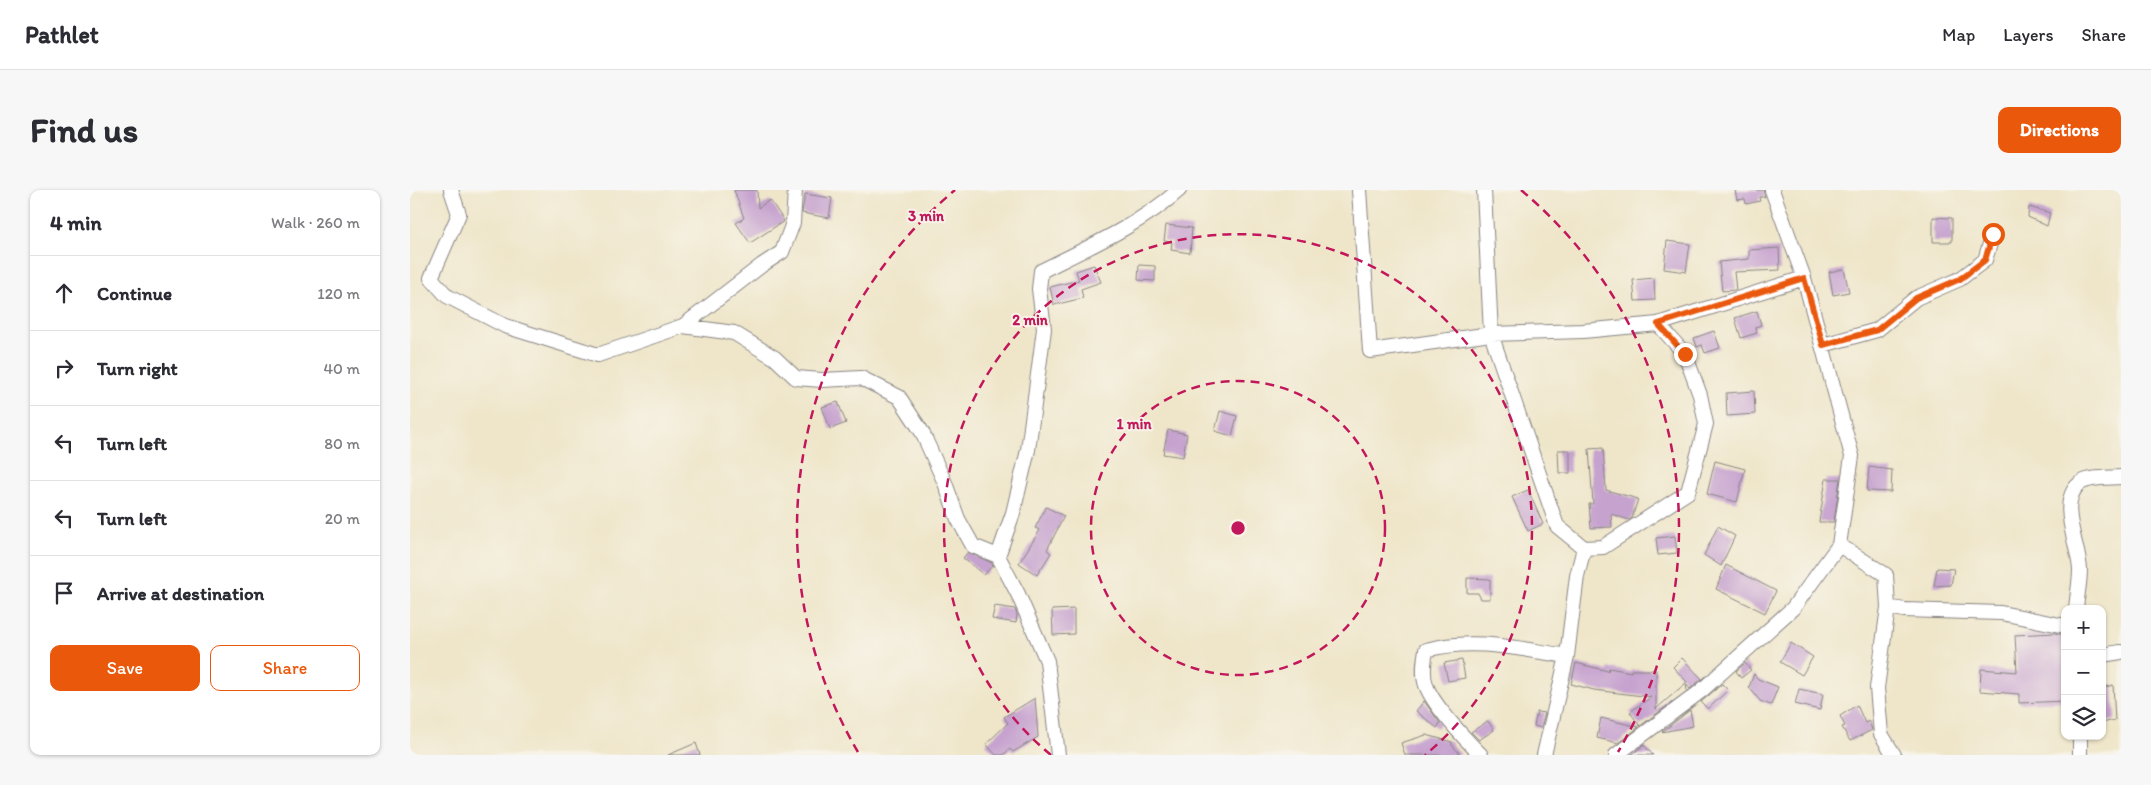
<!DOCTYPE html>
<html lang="en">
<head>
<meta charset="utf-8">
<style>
	:root { --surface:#fff; --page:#f7f7f7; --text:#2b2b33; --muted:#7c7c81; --line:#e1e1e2; --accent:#ea580c }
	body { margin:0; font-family:Itim,sans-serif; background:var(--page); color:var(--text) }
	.controls { position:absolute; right:15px; bottom:15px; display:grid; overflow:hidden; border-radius:10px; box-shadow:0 1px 4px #0004 }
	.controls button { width:45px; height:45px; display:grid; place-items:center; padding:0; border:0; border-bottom:1px solid var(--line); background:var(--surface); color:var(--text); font:25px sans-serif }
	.stop { position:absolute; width:15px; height:15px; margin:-11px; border:4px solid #ea580c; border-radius:50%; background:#fff }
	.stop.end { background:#ea580c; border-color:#fff; box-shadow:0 1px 5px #0008 }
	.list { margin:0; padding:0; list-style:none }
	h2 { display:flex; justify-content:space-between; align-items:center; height:65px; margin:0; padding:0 20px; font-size:21px }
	h2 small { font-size:16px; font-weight:400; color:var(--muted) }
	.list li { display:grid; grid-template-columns:32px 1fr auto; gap:15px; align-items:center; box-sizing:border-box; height:75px; padding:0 20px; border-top:1px solid var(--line) }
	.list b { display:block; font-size:19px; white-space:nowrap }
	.list em { font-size:16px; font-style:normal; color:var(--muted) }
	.actions { display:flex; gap:10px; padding:15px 20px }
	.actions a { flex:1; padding:11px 0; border:1px solid var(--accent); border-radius:10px; text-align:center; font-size:18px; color:var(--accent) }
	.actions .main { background:var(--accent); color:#fff }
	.icon { flex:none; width:28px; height:28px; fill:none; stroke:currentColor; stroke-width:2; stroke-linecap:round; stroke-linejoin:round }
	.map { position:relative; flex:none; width:1711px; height:565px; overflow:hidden; border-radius:10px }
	header { display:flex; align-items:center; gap:30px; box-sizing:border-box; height:70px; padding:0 25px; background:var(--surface); border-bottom:1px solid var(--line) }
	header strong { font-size:24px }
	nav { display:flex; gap:28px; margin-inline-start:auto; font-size:18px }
	.intro { display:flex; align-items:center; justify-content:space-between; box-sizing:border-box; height:120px; padding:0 30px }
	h1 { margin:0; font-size:35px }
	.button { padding:12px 22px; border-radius:10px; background:var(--accent); color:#fff; font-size:18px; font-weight:700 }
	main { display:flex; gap:30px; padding:0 30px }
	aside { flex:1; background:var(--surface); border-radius:10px; box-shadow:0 1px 4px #0004 }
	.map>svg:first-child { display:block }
	.building { fill:#c6a2cf }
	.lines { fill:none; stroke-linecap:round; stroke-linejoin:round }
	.minor-casing { stroke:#888482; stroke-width:16 }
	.minor { stroke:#fff; stroke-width:14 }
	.route { stroke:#ea580c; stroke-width:6 }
	.ring { fill:none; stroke:#c2185b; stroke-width:2.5; stroke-dasharray:9 6 }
	.centre { fill:#c2185b; stroke:#f7f3e8; stroke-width:2.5 }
	.ring-label { font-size:15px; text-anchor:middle; font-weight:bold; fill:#c2185b; stroke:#f7f3e8; stroke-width:4; stroke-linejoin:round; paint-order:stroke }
</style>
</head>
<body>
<header>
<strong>Pathlet</strong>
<nav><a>Map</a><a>Layers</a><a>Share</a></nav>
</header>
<div class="intro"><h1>Find us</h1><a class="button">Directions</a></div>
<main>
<aside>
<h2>4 min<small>Walk · 260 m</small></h2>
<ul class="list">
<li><svg class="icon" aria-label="ahead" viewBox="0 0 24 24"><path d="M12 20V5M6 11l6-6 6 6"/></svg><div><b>Continue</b></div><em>120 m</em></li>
<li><svg class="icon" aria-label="right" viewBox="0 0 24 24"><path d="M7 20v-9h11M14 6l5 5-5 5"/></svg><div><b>Turn right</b></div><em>40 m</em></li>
<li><svg class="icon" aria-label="left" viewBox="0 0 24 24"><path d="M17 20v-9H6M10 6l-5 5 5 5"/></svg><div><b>Turn left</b></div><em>80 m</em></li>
<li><svg class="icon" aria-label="left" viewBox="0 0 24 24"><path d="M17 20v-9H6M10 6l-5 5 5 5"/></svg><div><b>Turn left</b></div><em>20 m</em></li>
<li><svg class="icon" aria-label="arrive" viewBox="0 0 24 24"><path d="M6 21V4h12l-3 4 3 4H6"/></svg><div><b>Arrive at destination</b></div></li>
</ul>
<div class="actions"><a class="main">Save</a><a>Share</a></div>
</aside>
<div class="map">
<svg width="1711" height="565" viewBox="0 0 1711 565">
	<rect width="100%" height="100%" fill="#f7f3e8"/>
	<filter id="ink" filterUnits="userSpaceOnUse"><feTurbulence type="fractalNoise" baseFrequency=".02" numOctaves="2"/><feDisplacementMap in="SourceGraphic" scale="10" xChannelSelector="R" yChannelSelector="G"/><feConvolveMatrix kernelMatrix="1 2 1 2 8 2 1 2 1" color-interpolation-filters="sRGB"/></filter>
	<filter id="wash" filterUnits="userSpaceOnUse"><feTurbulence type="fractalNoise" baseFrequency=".0096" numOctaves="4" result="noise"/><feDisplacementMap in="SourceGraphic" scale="20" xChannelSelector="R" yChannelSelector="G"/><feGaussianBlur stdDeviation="1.12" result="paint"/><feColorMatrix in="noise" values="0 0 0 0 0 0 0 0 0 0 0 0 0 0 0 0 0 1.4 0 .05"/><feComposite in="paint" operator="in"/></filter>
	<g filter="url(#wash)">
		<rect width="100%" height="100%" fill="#efe6ca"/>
		<g id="blocks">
			<!-- building -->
			<path class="building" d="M324 0H347L348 18 360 10 374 31 340 53 326 33 334 28Z
				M1325 0H1353L1355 7H1349L1350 11 1336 14 1335 9 1327 10Z
				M395 4 422 8 419 28 392 23Z
				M1619 17 1640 23 1637 36 1618 27Z
				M1523 27 1542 28V52H1523Z
				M756 35 782 38 780 63 761 60 762 52 754 51Z
				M1257 51 1280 54 1276 82 1254 79Z
				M1369 58 1370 80 1324 82 1326 100 1312 101 1309 72 1339 69V60Z
				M684 75 691 92 671 99 673 108 644 115 640 97 669 90 666 81Z
				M729 75 745 76V91L728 90Z
				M1434 79 1439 102 1423 105 1419 82Z
				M1244 88 1245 110 1225 111 1223 90Z
				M1347 121 1351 135 1345 137 1347 143 1331 148 1325 128Z
				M1304 141 1310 158 1295 163 1292 155 1287 157 1284 148Z
				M1344 201 1345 224 1317 226 1316 203Z
				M428 212 436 233 420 239 412 217Z
				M810 221 827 226 822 246 805 241Z
				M758 240 777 244 773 267 753 264Z
				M1193 258 1196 300 1228 309 1222 328 1219 330 1201 324 1202 337 1181 338 1179 314H1183L1179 259Z
				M1148 260H1160V283H1149Z
				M1305 271 1335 279 1327 312 1297 304Z
				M1459 277 1482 280 1481 302 1457 301Z
				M1416 289H1430L1424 332H1409Z
				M1118 300 1133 334 1118 341 1102 307Z
				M636 317 654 326 637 360 641 363 627 385 609 373 630 340 625 338Z
				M1308 336 1325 346 1311 376 1294 365Z
				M1265 346 1267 363 1248 365 1246 348Z
				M558 362 582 373 583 375 574 385 553 368Z
				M1316 375 1366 401 1355 423 1306 399Z
				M1527 378 1544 379 1541 395 1524 396Z
				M1057 388 1080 389V409H1071L1068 403H1057Z
				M585 416 605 419 607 425 606 433 582 429Z
				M664 419V444L643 445 642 420Z
				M1645 443 1655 445V511L1609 513V504L1570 501 1571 479 1607 482 1605 445Z
				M1381 453 1403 467 1392 485 1370 472Z
				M1272 468 1292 489 1280 499 1276 494 1277 501 1230 536 1220 522 1241 507 1184 500 1161 494 1166 473 1198 481 1199 478 1221 482V480H1246V519L1277 492 1263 477Z
				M1052 470 1055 488 1038 491 1034 473Z
				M1335 473 1341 480 1331 488 1326 481Z
				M1344 484 1348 489 1368 497 1361 515 1350 511 1339 497Z
				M1312 494 1318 500 1298 519 1291 512Z
				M1703 495 1705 530 1692 533V498Z
				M1389 499 1413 504 1410 520 1385 514Z
				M625 508 628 547 603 562 600 559 593 565H586L576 554 598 533 594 527Z
				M1014 511 1030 533 1027 538 1006 521Z
				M1447 515 1455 533 1459 531 1462 540 1440 551 1432 537 1435 536 1430 526Z
				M1280 520 1283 536 1252 542Z
				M1127 522 1135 523 1131 538 1124 536Z
				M1191 528 1229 537 1208 553 1187 548Z
				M1078 531 1084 540 1069 550 1061 542Z
				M1016 545 1042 552V555L1051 565H995L991 553Z
				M286 553 290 565H258Z
				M1234 555 1243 565H1221Z"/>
		</g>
	</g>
	<g filter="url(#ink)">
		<use href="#blocks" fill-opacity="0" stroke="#888482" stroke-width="1"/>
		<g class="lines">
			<!-- minor casing -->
			<g class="minor-casing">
				<path id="minor" d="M41 0 49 24 21 88 37 106 95 136 188 165 273 136 324 143 365 168 386 188 412 190 451 188 489 207 512 242 535 293 548 329 563 356 588 366
					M949 0 960 161 1081 144 1173 141 1248 134
					M1074 0 1081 144 1147 336 1174 358
					M273 136 352 75 372 62 383 33 385 0
					M1413 155 1467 140 1506 108 1550 89 1575 70 1583 44
					M1429 355 1476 385 1478 417 1494 420 1591 423 1655 436
					M1478 417 1467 498 1471 544 1484 565
					M1666 419C1667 406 1670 392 1670 380 1669 355 1647 313 1669 294 1679 286 1699 288 1711 287
					M1692 465 1711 462
					M1670 546V565
					M648 565 637 471 608 404 588 366 603 323 618 260 634 139 629 99 631 81C677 58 731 34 769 0
					M1071 565C1056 550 1022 514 1016 495 1012 484 1014 471 1016 460 1063 447 1109 459 1157 466
					M1134 565 1157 466 1167 386 1174 358 1193 357 1278 302 1296 234 1290 205 1275 164 1248 134 1394 88
					M1206 565 1291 501 1383 418 1429 355 1442 266 1394 88 1362 0"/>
			</g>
			<!-- minor -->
			<use href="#minor" class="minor"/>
		</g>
	</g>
	<g class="lines" filter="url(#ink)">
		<!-- route -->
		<path class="route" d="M1275 164 1248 134 1394 88 1413 155 1467 140 1506 108 1550 89 1575 70 1583 44"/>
	</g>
	<!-- distance rings -->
	<g class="ring">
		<circle cx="828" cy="338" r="147"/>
		<path d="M641 565A294 294 0 1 1 1015 565"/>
		<path d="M448 562A441 441 0 0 1 545 0M1111 0A441 441 0 0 1 1208 562"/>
	</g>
	<circle cx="828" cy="338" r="8" class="centre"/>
	<g class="ring-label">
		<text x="516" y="31">3 min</text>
		<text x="620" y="135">2 min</text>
		<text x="724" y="239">1 min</text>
	</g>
</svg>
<div class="controls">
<button>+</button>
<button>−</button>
<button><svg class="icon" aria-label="layers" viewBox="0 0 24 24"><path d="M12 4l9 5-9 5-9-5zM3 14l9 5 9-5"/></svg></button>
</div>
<div class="stop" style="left:1583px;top:44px"></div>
<div class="stop end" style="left:1275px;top:164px"></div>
</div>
</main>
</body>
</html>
